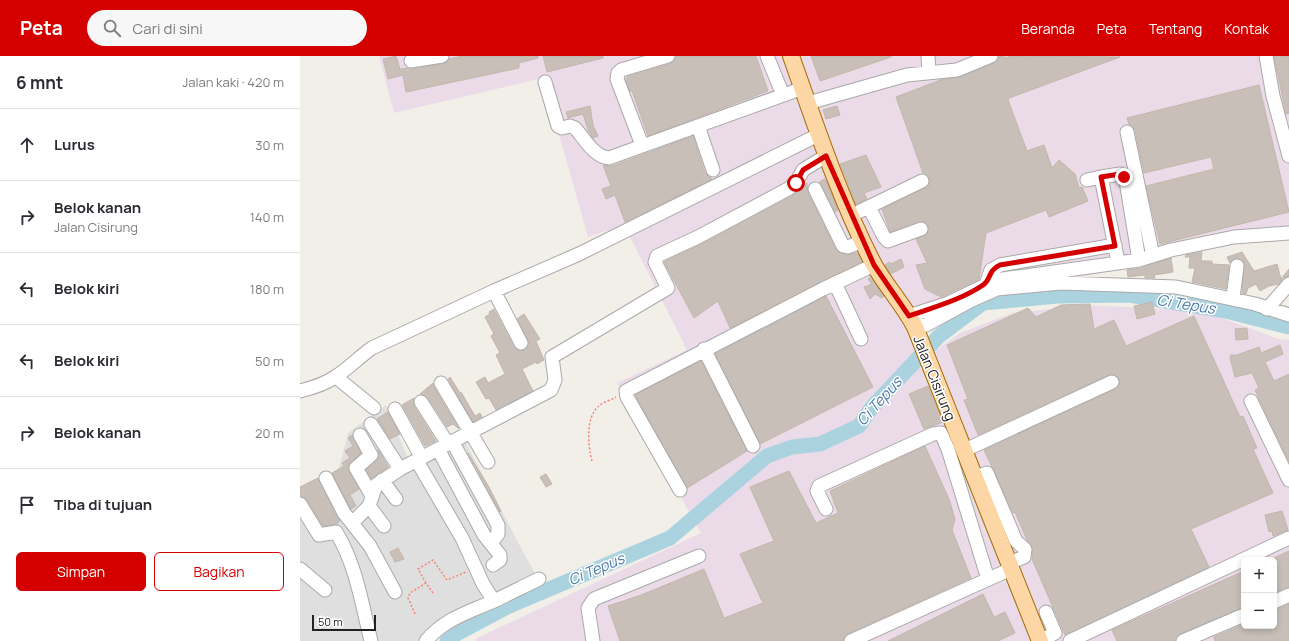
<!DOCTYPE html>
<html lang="id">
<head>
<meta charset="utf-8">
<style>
	:root { --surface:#fff; --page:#f7f7f7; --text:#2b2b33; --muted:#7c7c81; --line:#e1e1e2; --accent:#d40000 }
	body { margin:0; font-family:Manrope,sans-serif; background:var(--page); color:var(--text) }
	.controls { position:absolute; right:12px; bottom:12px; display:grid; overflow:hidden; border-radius:6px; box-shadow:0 2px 6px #0003 }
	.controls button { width:36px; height:36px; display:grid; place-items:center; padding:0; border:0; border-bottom:1px solid var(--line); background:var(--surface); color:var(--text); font:20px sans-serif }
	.scale { position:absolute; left:12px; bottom:10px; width:64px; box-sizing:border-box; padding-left:4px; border:2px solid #222; border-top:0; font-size:11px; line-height:14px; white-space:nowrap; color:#222; -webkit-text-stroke:3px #fff; paint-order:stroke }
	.stop { position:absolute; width:12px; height:12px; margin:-9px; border:3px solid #d40000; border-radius:50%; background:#fff }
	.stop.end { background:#d40000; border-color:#fff; box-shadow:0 1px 4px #0008 }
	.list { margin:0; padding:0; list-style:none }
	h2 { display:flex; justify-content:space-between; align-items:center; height:52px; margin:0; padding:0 16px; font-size:17px }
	h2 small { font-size:13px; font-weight:400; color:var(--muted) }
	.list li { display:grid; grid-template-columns:26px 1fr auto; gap:12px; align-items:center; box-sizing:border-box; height:72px; padding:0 16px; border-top:1px solid var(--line) }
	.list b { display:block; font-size:15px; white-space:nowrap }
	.list p { margin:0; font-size:13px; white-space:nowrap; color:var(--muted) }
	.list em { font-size:13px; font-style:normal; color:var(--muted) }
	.actions { display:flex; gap:8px; padding:12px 16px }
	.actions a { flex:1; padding:9px 0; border:1px solid var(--accent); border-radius:6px; text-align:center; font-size:14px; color:var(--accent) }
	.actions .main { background:var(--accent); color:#fff }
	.icon { flex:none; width:22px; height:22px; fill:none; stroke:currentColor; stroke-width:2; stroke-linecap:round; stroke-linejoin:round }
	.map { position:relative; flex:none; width:989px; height:585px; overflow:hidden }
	header { display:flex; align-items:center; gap:24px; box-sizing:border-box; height:56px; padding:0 20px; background:var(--accent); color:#fff }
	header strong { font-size:19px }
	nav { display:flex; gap:22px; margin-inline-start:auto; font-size:14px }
	.search { width:280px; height:36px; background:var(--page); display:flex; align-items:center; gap:10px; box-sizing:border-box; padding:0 14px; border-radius:22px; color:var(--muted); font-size:15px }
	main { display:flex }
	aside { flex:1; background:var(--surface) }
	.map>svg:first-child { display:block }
	.residential { fill:#e0dfdf }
	.industrial { fill:#ebdbe8; fill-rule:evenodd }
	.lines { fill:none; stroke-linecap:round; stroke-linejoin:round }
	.river { stroke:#aad3df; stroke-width:15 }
	.building { fill:#c7bfb8; stroke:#c4b6ab }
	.minor-casing { stroke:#a9a9a9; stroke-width:15 }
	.major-casing { stroke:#a06b00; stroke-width:18 }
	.path { stroke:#fa8072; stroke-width:1.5; stroke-dasharray:2 2; stroke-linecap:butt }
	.minor { stroke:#fff; stroke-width:13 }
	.major { stroke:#fcd6a4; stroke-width:16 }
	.route { stroke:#d40000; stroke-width:5 }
	.labels { text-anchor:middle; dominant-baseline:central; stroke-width:3; stroke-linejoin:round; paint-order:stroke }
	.street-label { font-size:14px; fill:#222; stroke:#fff }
	.water-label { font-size:15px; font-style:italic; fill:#4a7aab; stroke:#fff }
</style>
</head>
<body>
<header>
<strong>Peta</strong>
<div class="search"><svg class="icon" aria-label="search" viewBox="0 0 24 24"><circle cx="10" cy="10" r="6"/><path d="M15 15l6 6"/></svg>Cari di sini</div>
<nav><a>Beranda</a><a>Peta</a><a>Tentang</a><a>Kontak</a></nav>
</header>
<main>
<aside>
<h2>6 mnt<small>Jalan kaki · 420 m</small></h2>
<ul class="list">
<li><svg class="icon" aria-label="ahead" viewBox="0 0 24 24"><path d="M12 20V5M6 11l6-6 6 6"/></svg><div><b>Lurus</b></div><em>30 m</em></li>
<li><svg class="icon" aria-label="right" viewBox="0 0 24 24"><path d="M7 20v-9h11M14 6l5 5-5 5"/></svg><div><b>Belok kanan</b><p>Jalan Cisirung</p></div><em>140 m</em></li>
<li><svg class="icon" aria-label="left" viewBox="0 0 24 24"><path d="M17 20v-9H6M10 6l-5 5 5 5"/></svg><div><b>Belok kiri</b></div><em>180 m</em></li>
<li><svg class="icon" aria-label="left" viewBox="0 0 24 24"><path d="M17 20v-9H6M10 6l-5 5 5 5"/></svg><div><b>Belok kiri</b></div><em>50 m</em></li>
<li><svg class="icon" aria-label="right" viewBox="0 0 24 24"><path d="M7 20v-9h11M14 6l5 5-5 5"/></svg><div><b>Belok kanan</b></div><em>20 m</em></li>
<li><svg class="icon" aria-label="arrive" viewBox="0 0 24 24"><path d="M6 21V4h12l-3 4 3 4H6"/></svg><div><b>Tiba di tujuan</b></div></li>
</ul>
<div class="actions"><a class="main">Simpan</a><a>Bagikan</a></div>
</aside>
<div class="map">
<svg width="989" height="585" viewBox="0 0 989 585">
	<rect width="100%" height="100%" fill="#f2efe9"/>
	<!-- residential -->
	<path class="residential" d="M86 349 112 412 165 385 222 494 241 528 133 585H0V433L38 416 48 377Z"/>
	<!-- industrial -->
	<path class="industrial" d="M79 0H989V173L778 222 661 246 623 277 634 296 660 277 712 257 788 249 884 254 922 262 979 283 989 284V585H176L175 583 401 477 317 327 387 294 324 169 288 181 243 22 94 57ZM944 504H974V570H944Z"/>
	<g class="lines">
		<!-- river -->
		<path class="river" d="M147 585 158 577 209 550 370 482 467 400 492 391 520 388 559 370 572 351 639 280 683 247 757 240 829 239 926 255 989 271"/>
	</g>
	<!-- building -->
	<path class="building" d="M96 0 100 13 143 8 149 3 163 0H238V2L219 7V12L106 36 103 19 88 23 83 3Z
		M243 0H303V2L247 16Z
		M376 0H456L468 35 348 80 332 35H330L326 24 327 21 370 8 374 5Z
		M511 0H591V1L520 25Z
		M699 0H704L705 2 711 0 820 1 709 42 708 44 727 95 744 89 752 112 759 104 775 118 779 132 782 131 788 145 749 161 746 154 686 177 679 223 641 241 625 233 616 209 627 207 616 183 627 178 628 170 626 167 619 165 590 176 582 153 628 131 630 126 629 121 623 117 596 41 643 23 660 21 694 7Z
		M974 0H989V57L986 58Z
		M959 29 989 156 860 188 846 130 914 113 911 101 844 117 835 74 829 68 827 62Z
		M290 50 293 69 298 80 293 82 288 74 283 58 268 62 266 56Z
		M537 50 540 59 526 63 523 54Z
		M393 80 405 117 412 123 325 166 315 139 306 143 302 133 311 130 303 109 312 110Z
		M566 99 581 131 564 137 567 143 556 148 540 108Z
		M525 123 538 154 535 156 519 126Z
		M507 127 508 137 536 194 546 199 557 197 562 206 430 272 418 245 394 262 364 206 402 188 492 140Z
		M902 196 901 205H912V208L929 209 926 233 892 226 895 212H889L890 201H885L886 199Z
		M942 196 954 215 977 208 981 223 989 213V220L983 222 979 228 969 230 960 235 956 228 948 232 946 238 942 237 944 207 938 202 934 203 930 207 927 201Z
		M871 202 873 216 854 219 855 222H845V219L828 221 827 214 841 212Z
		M601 203 604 211 591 218 585 209 590 206 591 208Z
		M570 221 584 240 582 242 575 238 570 243 564 231 572 228 568 223Z
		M526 240 573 331 460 388 415 298Z
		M852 246 855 258 837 263 834 250Z
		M790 248 794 273 814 264 826 290 894 260 940 361 943 360 957 392 953 393 973 437 891 473 909 511 765 579 732 503V490L727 484 715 456 713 457 684 394 815 333 819 330V323L816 319H809L678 379 664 344 668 343 647 289 728 252 736 261 761 249Z
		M194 253 214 291 220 295 225 294 229 288 217 263 224 258 240 283 236 285 244 304 237 308 236 306 222 313 233 335 196 354 189 342 186 343 176 326 185 321 188 327 205 318 196 299 200 297 191 280 194 278 185 261 190 258 189 256Z
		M947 272 948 283 936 284 935 273Z
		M980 289 983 298 965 306 974 325 989 318V406L955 334 959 332 952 317 935 321 930 302 931 299H937L959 291 961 297Z
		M401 305 447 395 387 432 335 339Z
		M150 321 160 337 161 336 175 360 180 357 182 361 173 366 148 323Z
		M133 327 134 331 159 373 153 368 147 371 128 342 120 338Z
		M628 330 643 366 624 373 609 338Z
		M114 342V350L136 385 125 390 102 349Z
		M88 356 100 378 90 383 77 363Z
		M52 379 61 397 49 409V416L59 433 50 439 56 450 51 453 32 417 44 410 42 407 50 402 45 395 53 390 48 382Z
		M625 390 649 443 655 463 652 474 671 522 548 578 543 585H320L308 550 344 538 404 513 424 562 463 547 440 498 474 485 450 431 489 415 516 467 538 457 530 435Z
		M78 393 88 411 71 423 66 414 78 402Z
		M168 397 189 431 201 455 200 456Z
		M246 418 252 428 246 431 240 421Z
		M18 422 40 464 37 468 23 470 7 444 0 440V431Z
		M982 455 988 474 973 480 972 475 969 476 965 459Z
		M98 492 104 503 95 506 90 496Z
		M989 495V531L974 537V502Z
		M944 515V551L880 578 875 585H817L812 574Z
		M683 538 694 561 705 556 715 577 698 585H588Z
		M989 548V585H915L914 581 944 568V570H974V554Z"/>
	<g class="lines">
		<!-- minor casing -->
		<g class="minor-casing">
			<path id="minor" d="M467 0 483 39
				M628 0 629 16
				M966 0 973 40 989 100
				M111 5 142 0
				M245 26 258 70 262 72 270 70 275 72C284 82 294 101 309 102L503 32
				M508 47 607 19 657 14 691 0
				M398 70 413 114
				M827 76 853 200
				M342 89 317 23 318 17 321 14 368 0
				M787 124 801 121
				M515 133 543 190 548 191 563 185
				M569 151 584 181 588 185 621 173
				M552 159 622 125
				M818 206 801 121 820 118 823 119 826 125 839 204
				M535 227 561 283
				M686 228 691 214 700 209 815 189
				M194 235 221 287
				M933 242 937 210
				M967 253 989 228
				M609 260 646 248 696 224 839 204 871 194 934 181 989 177
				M615 271 626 269 672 244 697 233 761 227 876 231 955 248 989 259
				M404 293 453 390
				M36 321 74 352
				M141 327 188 406
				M0 335C12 332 25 328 35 321 48 313 59 301 72 292L194 235 279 198 518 79
				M951 345 989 424
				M121 346 148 388
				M95 353 122 402
				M71 368 100 413
				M60 379 71 399 56 412 72 440
				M152 385 198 469V478L191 487
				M138 393 184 479 200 499V504L193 509
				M665 394 812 326
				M117 405 162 482 183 528 194 545
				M675 421 687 417 716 485 725 493 724 501 709 507
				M26 422 44 457 70 490 95 536
				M82 424 96 443
				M380 434 327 341 326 335 523 233 574 209
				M0 448 19 479 36 476C56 508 62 549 71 585
				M526 453 517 435 519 430 633 378 641 377 648 393 688 523
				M52 467 69 450
				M84 470 69 450 76 429 100 413 251 334 255 324 252 301 368 232 355 206 357 200 398 181 488 133 496 127 503 114 526 100
				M0 513 25 534
				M974 546 989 539
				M126 585C144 563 169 556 194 545 209 538 224 530 239 523
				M293 585 288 552 294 543 399 500
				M551 585 711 513
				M740 585 755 577 746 556
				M770 585 989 482
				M883 585 944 559"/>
		</g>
		<!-- major casing -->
		<g class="major-casing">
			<path id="major" d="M491 0C516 70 539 141 573 207 585 229 603 248 615 271L740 585"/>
		</g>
		<!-- path -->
		<path class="path" d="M292 405C288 390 285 361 299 350 303 346 311 344 316 341
			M126 527 118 513 133 504 147 524 166 516
			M115 558 108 542 110 537 126 527 133 537"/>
		<!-- minor -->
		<use href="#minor" class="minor"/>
		<!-- major -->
		<use href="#major" class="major"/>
	</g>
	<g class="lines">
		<!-- route -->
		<path class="route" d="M496 127 503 114 526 100 574 209 609 260C634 251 661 244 683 229 691 224 688 214 700 209L815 190 801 121 820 118 824 121"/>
	</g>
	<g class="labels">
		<!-- street labels -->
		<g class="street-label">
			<text transform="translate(635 322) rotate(68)">Jalan Cisirung</text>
		</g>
		<!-- water labels -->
		<g class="water-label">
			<text transform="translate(886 248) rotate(9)">Ci Tepus</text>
			<text transform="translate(579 345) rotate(-48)">Ci Tepus</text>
			<text transform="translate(296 513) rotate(-23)">Ci Tepus</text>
		</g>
	</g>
</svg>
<div class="controls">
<button>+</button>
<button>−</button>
</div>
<div class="scale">50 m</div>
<div class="stop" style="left:496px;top:127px"></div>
<div class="stop end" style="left:824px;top:121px"></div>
</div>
</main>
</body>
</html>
